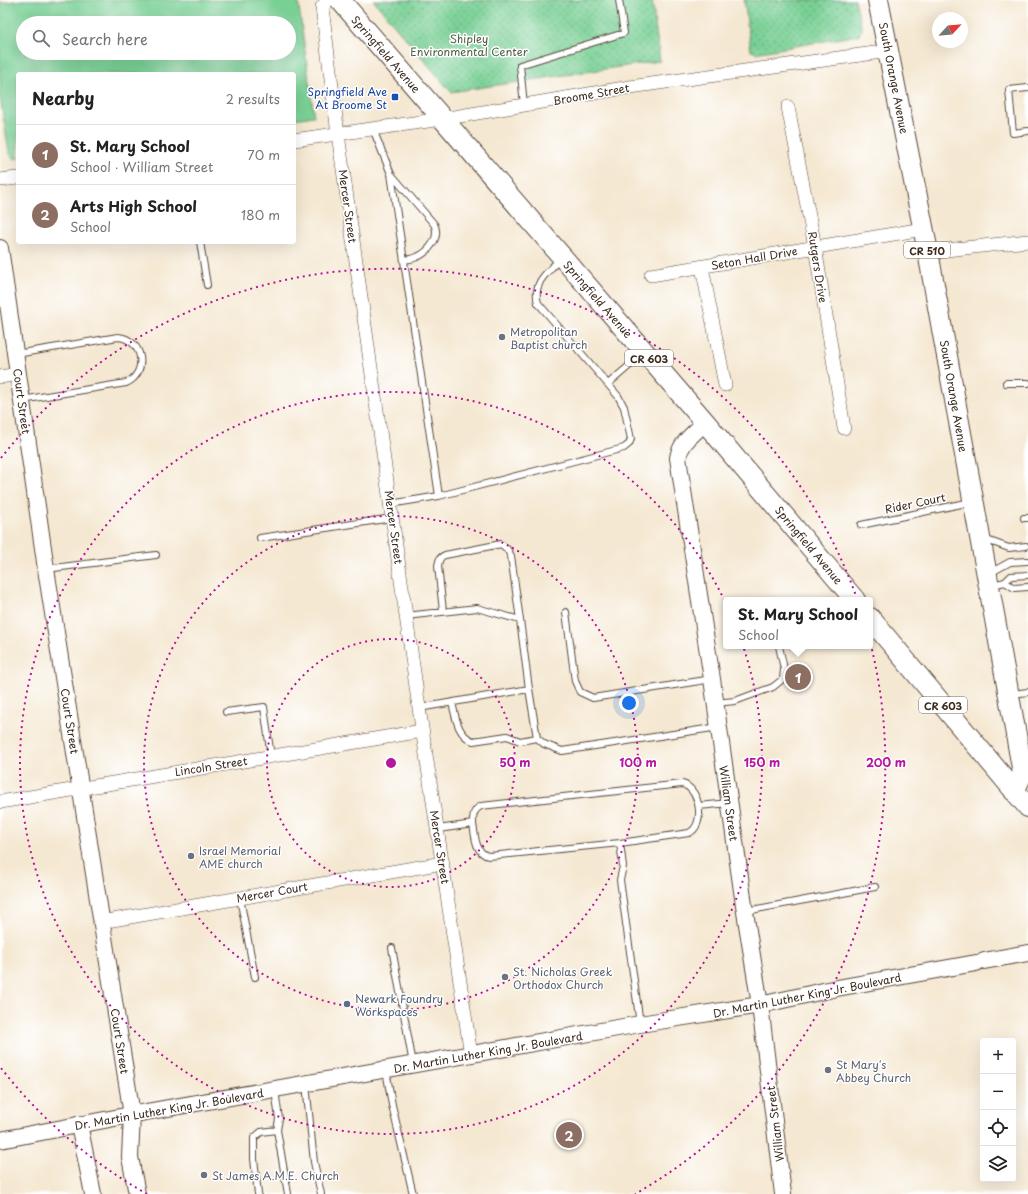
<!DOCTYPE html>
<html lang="en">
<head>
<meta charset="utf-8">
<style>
	:root { --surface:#fff; --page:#f2f2f2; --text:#222; --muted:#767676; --line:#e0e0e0; --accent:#b5179e }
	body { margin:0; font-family:"Playpen Sans",sans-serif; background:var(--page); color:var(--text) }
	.controls { position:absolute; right:12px; bottom:12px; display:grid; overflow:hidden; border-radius:4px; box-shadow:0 4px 16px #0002 }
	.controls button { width:36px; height:36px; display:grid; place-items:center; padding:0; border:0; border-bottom:1px solid var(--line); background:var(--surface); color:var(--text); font:20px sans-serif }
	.compass { position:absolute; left:932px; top:12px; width:36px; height:36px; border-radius:50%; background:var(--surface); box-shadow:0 4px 16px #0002; rotate:64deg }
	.you { position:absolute; left:629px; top:703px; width:14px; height:14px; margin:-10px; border:3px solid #fff; border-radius:50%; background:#1a73e8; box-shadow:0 0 0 6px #1a73e833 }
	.badge { display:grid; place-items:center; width:26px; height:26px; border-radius:50%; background:var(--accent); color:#fff; font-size:13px; font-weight:700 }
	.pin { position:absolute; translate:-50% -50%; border:2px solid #fff; box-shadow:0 1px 4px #0006 }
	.popup { position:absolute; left:723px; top:597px; width:150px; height:52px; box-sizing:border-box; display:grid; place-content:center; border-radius:4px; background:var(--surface); filter:drop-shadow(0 1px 3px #0005); font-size:13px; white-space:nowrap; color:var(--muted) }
	.popup b { font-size:15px; color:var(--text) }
	.popup::after { content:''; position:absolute; left:50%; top:100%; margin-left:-8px; border:8px solid transparent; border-top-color:var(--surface) }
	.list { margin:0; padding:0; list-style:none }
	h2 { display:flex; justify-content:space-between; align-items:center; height:52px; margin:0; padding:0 16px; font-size:17px }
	h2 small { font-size:13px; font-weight:400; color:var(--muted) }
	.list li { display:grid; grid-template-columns:26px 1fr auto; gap:12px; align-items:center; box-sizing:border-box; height:60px; padding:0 16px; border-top:1px solid var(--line) }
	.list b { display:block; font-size:15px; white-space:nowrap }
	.list p { margin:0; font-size:13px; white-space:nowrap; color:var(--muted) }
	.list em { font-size:13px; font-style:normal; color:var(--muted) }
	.icon { flex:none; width:22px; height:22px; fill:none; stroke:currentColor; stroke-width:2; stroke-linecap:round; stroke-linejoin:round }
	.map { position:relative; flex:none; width:1028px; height:1194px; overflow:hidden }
	.search { position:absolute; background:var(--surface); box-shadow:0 4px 16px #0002; left:16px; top:16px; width:280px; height:44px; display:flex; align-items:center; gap:10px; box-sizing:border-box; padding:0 14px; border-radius:22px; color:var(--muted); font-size:15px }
	.panel { position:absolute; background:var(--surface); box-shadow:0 4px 16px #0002; left:16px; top:72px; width:280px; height:172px; border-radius:4px }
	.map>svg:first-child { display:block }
	.grass { fill:url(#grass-dots); stroke:#5a7d5a }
	.park { fill:#79d095; stroke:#5a7d5a; fill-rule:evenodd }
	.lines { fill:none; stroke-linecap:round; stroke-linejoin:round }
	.service-casing { stroke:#574639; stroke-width:8 }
	.minor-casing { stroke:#574639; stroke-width:14 }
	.tertiary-casing { stroke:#574639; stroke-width:18 }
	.primary-casing { stroke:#574639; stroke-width:22 }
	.service { stroke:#fff; stroke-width:6 }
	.minor { stroke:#fff; stroke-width:13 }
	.tertiary { stroke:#fff; stroke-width:16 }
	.primary { stroke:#fff; stroke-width:20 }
	.ring { fill:none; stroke:#b5179e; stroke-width:2; stroke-dasharray:2 4 }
	.transit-dot { fill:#1a4fb4; stroke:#fff; stroke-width:1.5 }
	.worship-dot { fill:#6b7280; stroke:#fff; stroke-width:1.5 }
	.service-dot { fill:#5c6f8a; stroke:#fff; stroke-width:1.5 }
	.labels { text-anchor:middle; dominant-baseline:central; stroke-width:3; stroke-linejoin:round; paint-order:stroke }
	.shield { fill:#fff; stroke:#766a62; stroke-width:1 }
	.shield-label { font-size:10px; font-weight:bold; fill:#3b2a1e }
	.park-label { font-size:11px; fill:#4e5c42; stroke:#fff }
	.street-label { font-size:11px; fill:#3b2a1e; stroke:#fff }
	.transit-label { font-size:11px; fill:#164399; stroke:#fff; text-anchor:end }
	.worship-label { font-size:11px; fill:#5b616d; stroke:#fff; text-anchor:start }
	.service-label { font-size:11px; fill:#4e5e75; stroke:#fff; text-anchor:start }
	.centre { fill:#b5179e; stroke:#fff; stroke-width:2 }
	.ring-label { font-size:12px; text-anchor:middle; font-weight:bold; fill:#b5179e; stroke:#fff; stroke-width:3; stroke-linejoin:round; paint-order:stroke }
</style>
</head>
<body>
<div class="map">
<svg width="1028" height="1194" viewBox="0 0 1028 1194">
	<defs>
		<pattern id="grass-dots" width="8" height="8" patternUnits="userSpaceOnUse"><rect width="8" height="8" fill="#79d095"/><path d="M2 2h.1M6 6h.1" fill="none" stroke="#64a979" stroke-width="1.8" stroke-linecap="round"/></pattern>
	</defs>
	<rect width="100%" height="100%" fill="#fff"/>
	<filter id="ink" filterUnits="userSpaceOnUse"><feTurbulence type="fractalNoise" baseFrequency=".025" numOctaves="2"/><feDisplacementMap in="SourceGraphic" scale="8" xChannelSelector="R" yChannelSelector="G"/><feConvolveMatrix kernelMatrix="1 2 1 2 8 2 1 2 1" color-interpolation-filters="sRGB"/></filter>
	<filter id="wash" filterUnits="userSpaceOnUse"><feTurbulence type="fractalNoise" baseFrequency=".012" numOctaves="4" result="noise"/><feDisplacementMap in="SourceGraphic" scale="16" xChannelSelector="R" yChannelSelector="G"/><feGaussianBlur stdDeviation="0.9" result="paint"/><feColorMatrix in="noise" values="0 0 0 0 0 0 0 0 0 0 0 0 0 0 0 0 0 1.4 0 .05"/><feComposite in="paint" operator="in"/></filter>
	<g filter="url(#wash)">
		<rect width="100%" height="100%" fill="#f5e8d2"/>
		<!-- grass -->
		<path class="grass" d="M373 0H652L660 61 451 92Z
			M744 0H855L862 29 859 35 756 53 751 51Z"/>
		<!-- park -->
		<path class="park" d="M22 0H298L314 116 294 119V74H18V158L14 159 9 152 0 97V3ZM23 23H289V53H23Z"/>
	</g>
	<g filter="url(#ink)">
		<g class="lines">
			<!-- service casing -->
			<g class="service-casing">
				<path id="service" d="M1028 88 1009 90 1013 133 1028 131
					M524 105 520 65 624 33 619 0
					M373 129 391 174 439 496 624 448 629 444 631 439 624 407 618 396 538 303C532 282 548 272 561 258
					M391 174 434 224C441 237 429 252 417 257 413 259 408 259 404 260
					M200 242 207 285
					M16 354 118 337C143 339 149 373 126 383L22 400
					M1006 383H1028
					M608 384 643 354
					M390 504 439 496
					M1024 518H1028
					M861 525 971 502
					M260 538 392 518
					M984 539 1009 548 1026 546
					M46 569 156 555
					M990 573 1010 562 1027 561
					M1005 582 1011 576 1028 575
					M992 585 1005 582 1014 588 1028 587
					M443 611 438 566C439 561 439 557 445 555L501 544 507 549 511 556 520 620
					M566 612 575 681 580 692 593 698 712 679
					M406 616 477 608 520 620 529 689 419 708
					M529 689 537 738 544 744 562 751 719 727
					M1012 694 1028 692
					M452 703C456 717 457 735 473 741L507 736 520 741 537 738
					M715 703 735 701 773 687 783 679 784 669 779 646
					M226 712 264 707 271 757
					M699 806 729 803
					M438 829 473 824C473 816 473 810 481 806L682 784C700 788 706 825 689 833L620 843 489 856C475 854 475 835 473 824
					M620 843 623 866 620 880 640 1024
					M240 898 255 977
					M746 911 875 887
					M392 948 413 1064
					M386 1070 392 1105 413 1194
					M306 1084 314 1162 321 1194
					M275 1090 279 1119 277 1130 288 1194
					M258 1194 254 1159V1138L261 1132 277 1130"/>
			</g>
			<!-- minor casing -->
			<g class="minor-casing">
				<path id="minor" d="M328 0 322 7 338 134 419 708 471 1055
					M788 107 815 247 844 428
					M294 140 442 119 630 87 889 51
					M0 180 18 178
					M928 252 1028 241
					M702 267 725 385
					M651 275 923 229
					M0 377 18 374
					M0 802 422 731
					M101 922 443 863"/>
			</g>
			<!-- tertiary casing -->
			<g class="tertiary-casing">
				<path id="tertiary" d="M0 248 46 569 132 1115 130 1157 137 1194
					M705 422C695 433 680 442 678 458L712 679 745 912 760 1005 783 1194
					M984 961 1028 953
					M79 1124 93 1194
					M0 1140 146 1112 640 1024 760 1005 837 988 976 963"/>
			</g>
			<!-- primary casing -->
			<g class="primary-casing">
				<path id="primary" d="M340 0 705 422 855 600
					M878 0 928 252 1023 773 1014 791
					M870 618 1028 807"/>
			</g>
			<!-- service -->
			<use href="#service" class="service"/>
			<!-- minor -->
			<use href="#minor" class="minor"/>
			<!-- tertiary -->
			<use href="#tertiary" class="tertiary"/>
			<!-- primary -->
			<use href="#primary" class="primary"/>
		</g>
	</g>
	<!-- distance rings -->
	<g class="ring">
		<circle cx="391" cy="763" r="124"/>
		<circle cx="391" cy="763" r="247"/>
		<circle cx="391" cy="763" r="371"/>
		<path d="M147 1194A495 495 0 0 1 1 1068M1 458A495 495 0 1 1 635 1194"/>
	</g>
	<!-- markers -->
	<rect class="transit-dot" x="391" y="93" width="8" height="8" rx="2"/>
	<g class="worship-dot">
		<circle cx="502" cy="337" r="4"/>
		<circle cx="191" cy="856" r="4"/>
		<circle cx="505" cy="977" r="4"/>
		<circle cx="828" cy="1070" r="4"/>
		<circle cx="204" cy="1175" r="4"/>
	</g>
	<circle class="service-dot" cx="347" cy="1004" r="4"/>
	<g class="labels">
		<!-- shield labels -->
		<g class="shield">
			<rect x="904" y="242" width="46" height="16" rx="3"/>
			<rect x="625" y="350" width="48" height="16" rx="3"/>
			<rect x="919" y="697" width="48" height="16" rx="3"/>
		</g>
		<g class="shield-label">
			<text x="927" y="250">CR 510</text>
			<text x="649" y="358">CR 603</text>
			<text x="943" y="705">CR 603</text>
		</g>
		<!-- park labels -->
		<g class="park-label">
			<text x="469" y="38">Shipley<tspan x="469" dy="13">Environmental Center</tspan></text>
		</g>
		<!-- street labels -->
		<g class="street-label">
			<text transform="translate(386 54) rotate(49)">Springfield Avenue</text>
			<text transform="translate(894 78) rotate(79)">South Orange Avenue</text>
			<text transform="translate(591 94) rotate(-10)">Broome Street</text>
			<text transform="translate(348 206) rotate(82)">Mercer Street</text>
			<text transform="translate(754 258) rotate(-10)">Seton Hall Drive</text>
			<text transform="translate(818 267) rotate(81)">Rutgers Drive</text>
			<text transform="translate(598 299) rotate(49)">Springfield Avenue</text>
			<text transform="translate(954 396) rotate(80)">South Orange Avenue</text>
			<text transform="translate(22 401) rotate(82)">Court Street</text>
			<text transform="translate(915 503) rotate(-12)">Rider Court</text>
			<text transform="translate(394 527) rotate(82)">Mercer Street</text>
			<text transform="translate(809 545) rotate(50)">Springfield Avenue</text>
			<text transform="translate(70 721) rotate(81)">Court Street</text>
			<text transform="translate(211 766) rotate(-9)">Lincoln Street</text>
			<text transform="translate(729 803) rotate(82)">William Street</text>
			<text transform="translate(440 847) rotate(81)">Mercer Street</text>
			<text transform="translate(272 892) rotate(-10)">Mercer Court</text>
			<text transform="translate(807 995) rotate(-11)">Dr. Martin Luther King Jr. Boulevard</text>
			<text transform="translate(120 1041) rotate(81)">Court Street</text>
			<text transform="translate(488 1052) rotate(-10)">Dr. Martin Luther King Jr. Boulevard</text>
			<text transform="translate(169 1109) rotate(-10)">Dr. Martin Luther King Jr. Boulevard</text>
			<text transform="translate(775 1124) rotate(-97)">William Street</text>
		</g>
		<!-- transit labels -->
		<g class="transit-label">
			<text x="387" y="91">Springfield Ave<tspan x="387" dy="13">At Broome St</tspan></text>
		</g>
		<!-- worship labels -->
		<g class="worship-label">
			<text x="510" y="331">Metropolitan<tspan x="510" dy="13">Baptist church</tspan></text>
			<text x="199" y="850">Israel Memorial<tspan x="199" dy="13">AME church</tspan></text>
			<text x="513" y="971">St. Nicholas Greek<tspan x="513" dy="13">Orthodox Church</tspan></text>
			<text x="836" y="1064">St Mary's<tspan x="836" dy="13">Abbey Church</tspan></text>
			<text x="212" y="1175">St James A.M.E. Church</text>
		</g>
		<!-- service labels -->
		<g class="service-label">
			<text x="355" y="998">Newark Foundry<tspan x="355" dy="13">Workspaces</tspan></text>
		</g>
	</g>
	<circle cx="391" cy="763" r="6" class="centre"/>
	<g class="ring-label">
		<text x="515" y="767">50 m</text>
		<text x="638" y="767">100 m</text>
		<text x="762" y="767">150 m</text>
		<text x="886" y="767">200 m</text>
	</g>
</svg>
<div class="controls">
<button>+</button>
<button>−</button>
<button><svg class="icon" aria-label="locate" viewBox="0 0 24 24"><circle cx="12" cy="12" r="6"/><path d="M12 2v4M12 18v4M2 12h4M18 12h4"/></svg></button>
<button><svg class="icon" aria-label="layers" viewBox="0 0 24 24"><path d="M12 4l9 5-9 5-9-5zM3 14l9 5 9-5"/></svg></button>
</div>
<svg class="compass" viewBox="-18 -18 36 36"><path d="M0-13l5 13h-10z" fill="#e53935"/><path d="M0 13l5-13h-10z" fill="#767676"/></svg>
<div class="you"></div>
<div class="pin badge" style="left:798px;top:677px;background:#8d6e63">1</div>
<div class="popup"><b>St. Mary School</b>School</div>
<div class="pin badge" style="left:569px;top:1135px;background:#8d6e63">2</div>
<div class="search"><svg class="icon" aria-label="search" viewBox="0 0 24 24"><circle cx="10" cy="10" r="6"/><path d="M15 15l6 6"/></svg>Search here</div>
<section class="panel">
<h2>Nearby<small>2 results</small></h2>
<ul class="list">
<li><span class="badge" style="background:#8d6e63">1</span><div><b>St. Mary School</b><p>School · William Street</p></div><em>70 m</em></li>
<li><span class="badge" style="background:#8d6e63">2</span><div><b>Arts High School</b><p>School</p></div><em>180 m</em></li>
</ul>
</section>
</div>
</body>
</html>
